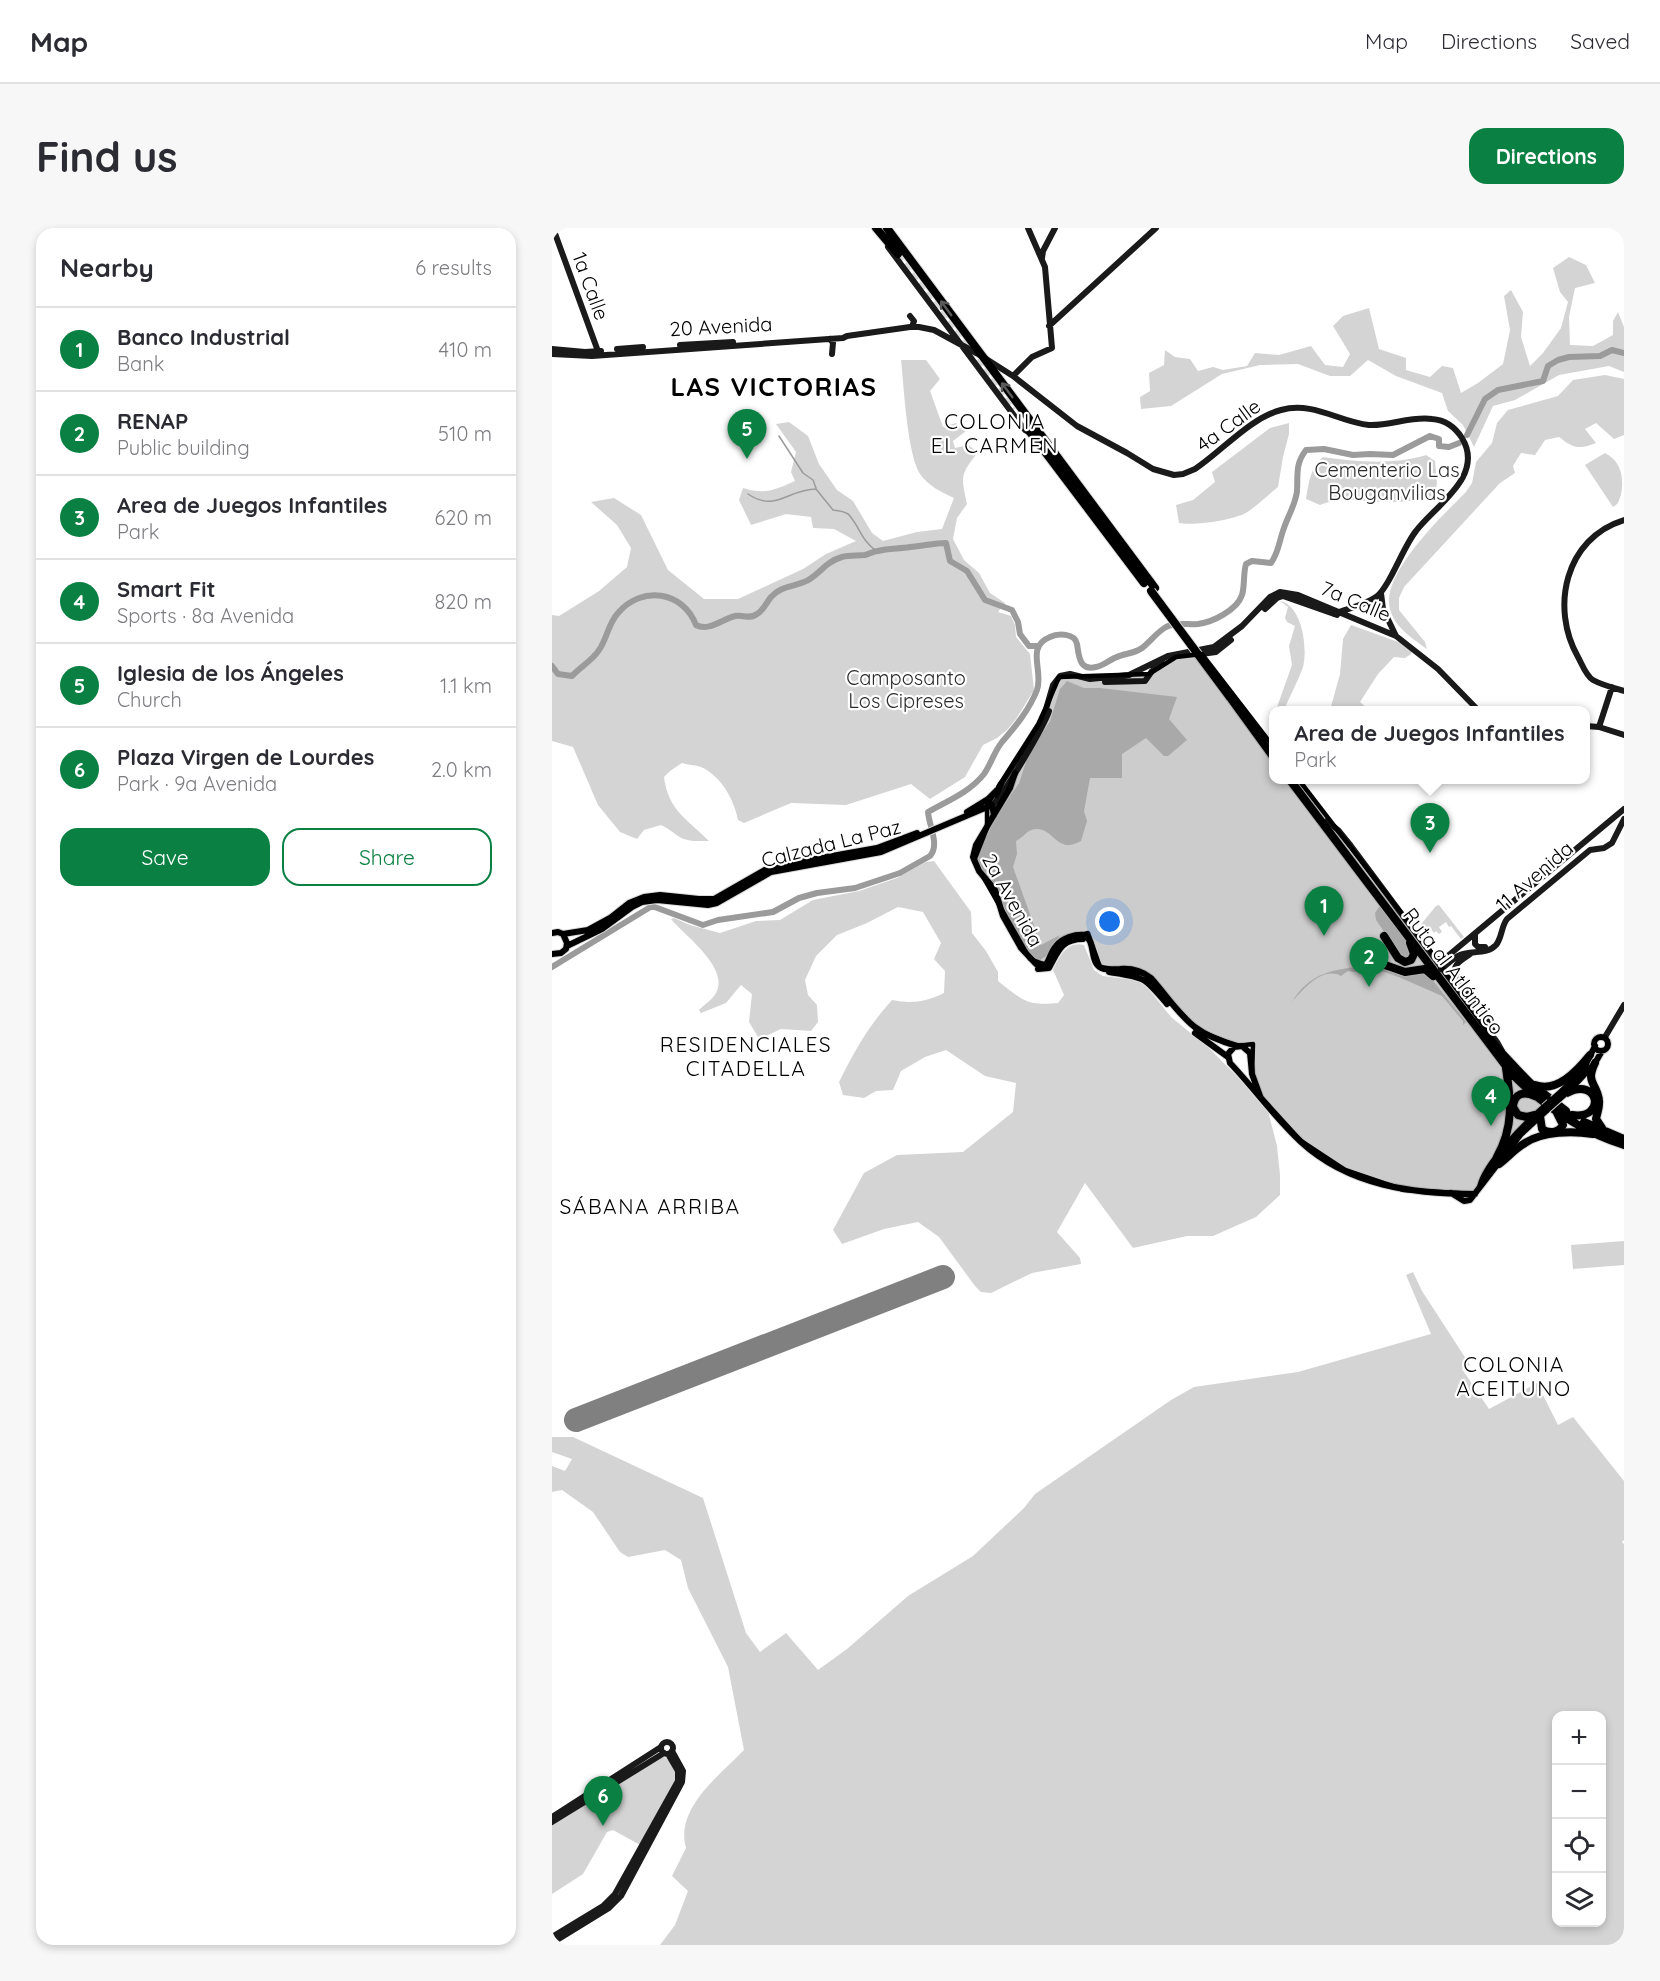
<!DOCTYPE html>
<html lang="en">
<head>
<meta charset="utf-8">
<style>
	:root { --surface:#fff; --page:#f7f7f7; --text:#2b2b33; --muted:#7c7c81; --line:#e1e1e2; --accent:#0b8043 }
	body { margin:0; font-family:Quicksand,sans-serif; background:var(--page); color:var(--text) }
	.controls { position:absolute; right:18px; bottom:18px; display:grid; overflow:hidden; border-radius:12px; box-shadow:0 3px 9px #0003 }
	.controls button { width:54px; height:54px; display:grid; place-items:center; padding:0; border:0; border-bottom:2px solid var(--line); background:var(--surface); color:var(--text); font:30px sans-serif }
	.you { position:absolute; left:558px; top:694px; width:21px; height:21px; margin:-15px; border:4px solid #fff; border-radius:50%; background:#1a73e8; box-shadow:0 0 0 9px #1a73e833 }
	.badge { display:grid; place-items:center; width:39px; height:39px; border-radius:50%; background:var(--accent); color:#fff; font-size:20px; font-weight:700 }
	.pin { position:absolute; translate:-50% -50px; filter:drop-shadow(0 2px 3px #0008) }
	.pin::after { content:''; position:absolute; top:32px; width:21px; height:18px; background:inherit; clip-path:polygon(0 0,100% 0,50% 100%) }
	.popup { position:absolute; left:717px; top:478px; width:321px; height:78px; box-sizing:border-box; display:grid; place-content:center; border-radius:12px; background:var(--surface); filter:drop-shadow(0 2px 4px #0005); font-size:20px; white-space:nowrap; color:var(--muted) }
	.popup b { font-size:22px; color:var(--text) }
	.popup::after { content:''; position:absolute; left:50%; top:100%; margin-left:-12px; border:12px solid transparent; border-top-color:var(--surface) }
	.list { margin:0; padding:0; list-style:none }
	h2 { display:flex; justify-content:space-between; align-items:center; height:78px; margin:0; padding:0 24px; font-size:26px }
	h2 small { font-size:20px; font-weight:400; color:var(--muted) }
	.list li { display:grid; grid-template-columns:39px 1fr auto; gap:18px; align-items:center; box-sizing:border-box; height:84px; padding:0 24px; border-top:2px solid var(--line) }
	.list b { display:block; font-size:22px; white-space:nowrap }
	.list p { margin:0; font-size:20px; white-space:nowrap; color:var(--muted) }
	.list em { font-size:20px; font-style:normal; color:var(--muted) }
	.actions { display:flex; gap:12px; padding:18px 24px }
	.actions a { flex:1; padding:14px 0; border:2px solid var(--accent); border-radius:18px; text-align:center; font-size:21px; color:var(--accent) }
	.actions .main { background:var(--accent); color:#fff }
	.icon { flex:none; width:33px; height:33px; fill:none; stroke:currentColor; stroke-width:2; stroke-linecap:round; stroke-linejoin:round }
	.map { position:relative; flex:none; width:1072px; height:1717px; overflow:hidden; border-radius:18px }
	header { display:flex; align-items:center; gap:36px; box-sizing:border-box; height:84px; padding:0 30px; background:var(--surface); border-bottom:2px solid var(--line) }
	header strong { font-size:28px }
	nav { display:flex; gap:33px; margin-inline-start:auto; font-size:21px }
	.intro { display:flex; align-items:center; justify-content:space-between; box-sizing:border-box; height:144px; padding:0 36px }
	h1 { margin:0; font-size:42px }
	.button { padding:15px 27px; border-radius:18px; background:var(--accent); color:#fff; font-size:21px; font-weight:700 }
	main { display:flex; gap:36px; padding:0 36px }
	aside { flex:1; background:var(--surface); border-radius:18px; box-shadow:0 3px 9px #0003 }
	.map>svg:first-child { display:block }
	.green { fill:#d4d4d4; fill-rule:evenodd }
	.lines { fill:none; stroke-linecap:round; stroke-linejoin:round }
	.stream { stroke:#9b9b9b; stroke-width:1.5 }
	.river { stroke:#9b9b9b; stroke-width:6 }
	.runway { stroke:#808080; stroke-width:24 }
	.highway-tunnel { stroke:#d9d9d9; stroke-width:8; stroke-dasharray:8 4; stroke-linecap:butt }
	.primary-casing { stroke:#dbdbdb; stroke-width:8 }
	.highway-casing { stroke:#dbdbdb; stroke-width:10 }
	.secondary { stroke:#1a1a1a; stroke-width:6 }
	.primary { stroke:#000; stroke-width:6 }
	.highway { stroke:#000; stroke-width:8 }
	.primary-bridge-casing { stroke:#dbdbdb; stroke-width:8; stroke-linecap:butt }
	.highway-bridge-casing { stroke:#dbdbdb; stroke-width:10; stroke-linecap:butt }
	.primary-bridge { stroke:#000; stroke-width:6 }
	.highway-bridge { stroke:#000; stroke-width:8 }
	.oneway { stroke:#595959 }
	.marked { fill:#000; fill-opacity:0.2; stroke:#000; stroke-width:4.5; stroke-linejoin:round }
	.labels { text-anchor:middle; dominant-baseline:central; stroke-width:4.5; stroke-linejoin:round; paint-order:stroke }
	.street-label { font-size:20px; fill:#000; stroke:#fff }
	.park-label { font-size:20px; fill:#2b2b2b; stroke:#fff }
	.neighbourhood-label { font-size:21px; letter-spacing:1.5px; fill:#000; stroke:#fff }
	.district-label { font-size:26px; font-weight:bold; letter-spacing:1.5px; fill:#000; stroke:#fff }
</style>
</head>
<body>
<header>
<strong>Map</strong>
<nav><a>Map</a><a>Directions</a><a>Saved</a></nav>
</header>
<div class="intro"><h1>Find us</h1><a class="button">Directions</a></div>
<main>
<aside>
<h2>Nearby<small>6 results</small></h2>
<ul class="list">
<li><span class="badge">1</span><div><b>Banco Industrial</b><p>Bank</p></div><em>410 m</em></li>
<li><span class="badge">2</span><div><b>RENAP</b><p>Public building</p></div><em>510 m</em></li>
<li><span class="badge">3</span><div><b>Area de Juegos Infantiles</b><p>Park</p></div><em>620 m</em></li>
<li><span class="badge">4</span><div><b>Smart Fit</b><p>Sports · 8a Avenida</p></div><em>820 m</em></li>
<li><span class="badge">5</span><div><b>Iglesia de los Ángeles</b><p>Church</p></div><em>1.1 km</em></li>
<li><span class="badge">6</span><div><b>Plaza Virgen de Lourdes</b><p>Park · 9a Avenida</p></div><em>2.0 km</em></li>
</ul>
<div class="actions"><a class="main">Save</a><a>Share</a></div>
</aside>
<div class="map">
<svg width="1072" height="1717" viewBox="0 0 1072 1717">
	<rect width="100%" height="100%" fill="#fff"/>
	<!-- green -->
	<path class="green" d="M1017 29 1034 37 1043 55 1023 60 1017 89 1018 117 1041 118 1061 107V93L1066 84 1072 99V144L1057 138 1007 147 963 172 941 178 922 219 911 197 896 183 890 165 844 148 816 132 798 148H778L746 136 708 137 670 146 619 178 589 181 588 169 598 163 597 145 612 137 613 122 623 129 638 131 646 143 661 139 671 142 695 138 703 125 727 127 759 118 773 137 791 139 798 126 781 98 791 88 817 80 827 121 854 130V142L878 149 890 138 901 140 909 165 926 155 951 136 958 102 952 68 959 62 971 84 969 109 978 138 991 125 1009 100 1016 74 1008 64 1001 40Z
		M349 132H374L388 151 378 163 391 199 404 195 414 203 401 213 403 220 416 217 426 224C408 247 409 248 415 276L405 290 401 311 412 332 427 345 438 365 453 375 446 384 459 388 463 397 464 409 478 426 482 462 464 491 455 502 445 510 431 517 413 549 378 571 359 556 294 577 239 575 192 595 186 592C182 571 169 548 149 539 143 537 136 537 130 535L118 543 112 549C116 582 135 591 157 613 147 613 134 614 126 608 120 604 116 600 109 597L92 602 85 611 68 604 46 577 21 519 0 513V387L7 388 47 363 75 339 79 320 65 297 39 274 62 270 89 287 116 342 152 371H186L251 341 274 326 304 313 282 301 261 300 259 289 234 286 199 297 187 272 191 260C214 267 222 262 243 253L239 244 244 224 224 196 237 194 256 208 267 236 285 262 301 273 320 305 331 313 365 304 390 301 402 270C391 265 376 258 368 246 355 225 352 159 349 132Z
		M1053 147 1072 151V207L1062 211 1044 195 1033 201 1044 215C1027 222 1021 220 1007 209L993 212 983 227 969 225 961 238 963 245 948 255 852 359 847 370V382L873 414 875 421C860 410 843 400 838 381 828 347 890 288 913 265L920 255 924 234 940 215 945 195 956 182 1006 168 1021 152Z
		M737 195V206L731 229 726 259C716 267 707 276 697 283 685 292 642 298 627 295L624 277 641 272 663 254 660 244 718 200Z
		M1053 225C1070 234 1072 250 1069 267 1066 273 1068 275 1061 279L1033 237Z
		M874 227 883 233 885 256 881 270C865 271 849 275 833 274 810 274 790 268 768 277L754 271C757 254 758 241 771 229 803 234 842 237 874 227Z
		M728 373C750 377 756 420 751 439 746 453 738 468 732 482H724L740 437 737 418 743 398 735 394 733 390 736 379Z
		M799 397 849 415 860 422 859 426 853 430 842 429 826 446 808 474 815 480 813 482H778L788 446 791 411Z
		M515 453 532 460H548L625 469 617 491 635 512 616 528H612L594 510 570 526V550H538L532 583 535 593 529 613C505 627 502 600 484 601 475 601 471 610 464 613L465 626 461 639 489 717 508 707 494 728 487 733C466 727 454 684 447 665 441 649 426 643 425 625L448 583 467 555 477 525 498 493 508 461Z
		M382 633 419 684 420 705 434 723 446 744V753C470 772 475 778 506 775L512 767 501 742C507 729 515 713 532 717L542 742 551 748 590 753 619 789 657 820 715 879 725 918 728 947V967L704 989 661 1008H635L581 1020 533 955 505 1004 528 1030 529 1036 480 1045 439 1065 429 1064 423 1058 387 1009 366 994 332 1001 290 1016 281 1002 312 945 345 927 411 924 461 884 464 855 433 848 394 822 373 829 349 843 341 862 324 863 312 870 291 867 287 854C302 824 317 797 340 772 359 776 374 774 392 765L393 743 382 731 389 715 371 684 346 679 315 695 285 707 264 728 253 752 256 767 265 777 266 794 259 803 229 801 214 808 206 809 197 794 200 766 189 757 174 775 149 785 147 782C152 777 161 771 164 765 178 740 133 708 119 691L122 690 138 697 168 705 204 693 228 692 261 672 307 663 345 650 374 634Z
		M887 677 912 709 909 711 899 698 897 699 894 694 887 699 890 704 887 706 884 703 882 705 878 700 870 706 866 700 884 678Z
		M831 678 852 706 859 729 851 731 824 692 823 685 827 679Z
		M815 738C828 738 838 745 850 747 858 749 866 743 875 745L914 794 911 797V793L890 768 849 750 824 741 803 744 796 743 789 748C770 738 751 762 740 774 758 744 782 741 815 738Z
		M1072 1013V1037L1021 1041 1019 1017Z
		M861 1044 870 1063 918 1137 910 1141 937 1181 985 1155 1006 1197 1021 1189 1072 1253V1312L1070 1314 1072 1316V1717H108L123 1697 136 1663 120 1648 134 1620C123 1580 167 1548 192 1522L176 1439 136 1360 129 1332 113 1322 76 1329 68 1324 41 1284 10 1262 0 1264V1238L13 1243 20 1231 0 1224V1209H21L151 1270 194 1405 208 1424 234 1405 266 1442 295 1421 356 1368 421 1328 472 1280 483 1266 619 1172 642 1159 746 1144 879 1106 854 1047ZM1005 1488H1050V1694H1005Z
		M108 1528C120 1530 123 1538 127 1548L90 1618 61 1602 55 1604 31 1646 0 1666V1594Z"/>
	<g class="lines">
		<!-- stream -->
		<path class="stream" d="M227 208 251 245 261 252 264 260
			M196 266C224 285 236 261 264 261L281 282C287 283 295 283 298 288 309 302 309 311 324 323"/>
		<!-- river -->
		<path class="river" d="M915 207 933 171 946 162 991 153 996 138 1006 132 1017 129 1048 128 1060 122 1072 125
			M0 438 6 446 20 448C28 439 41 432 47 422 55 411 56 396 66 385 90 357 131 363 144 397 157 404 170 391 183 388 191 386 197 392 205 386 212 382 214 375 219 369 229 358 240 359 252 354 266 349 272 334 290 329 297 327 306 328 313 327 317 326 322 323 326 323 337 320 347 321 358 319 371 318 382 315 394 315L398 333 415 343 433 372 460 382 466 394 468 406 477 418H486
			M0 739 100 678 151 697 166 692 221 684 247 670 265 665 303 660 348 645 378 628C388 617 377 598 376 584 395 573 418 564 432 546 439 536 442 524 450 514 464 498 477 482 485 462 492 443 473 419 498 409 506 405 523 405 525 416 527 428 527 443 544 439 552 438 558 431 565 429 573 425 582 426 590 420 598 414 605 404 614 399 624 394 635 397 646 396 661 394 685 382 690 367 693 357 691 346 694 336L700 333 719 335C727 324 727 313 732 300 736 288 744 275 745 263 746 247 743 236 754 222L772 221 801 227 818 226 841 227 878 208 887 211V218L897 219 907 215"/>
		<!-- runway -->
		<path class="runway" d="M24 1192 391 1049"/>
		<!-- highway-tunnel -->
		<path class="highway-tunnel" d="M346 26 461 182
			M840 680 881 733
			M899 757 917 783"/>
		<!-- primary casing -->
		<g class="primary-casing">
			<path id="primary" d="M463 545 458 560 424 617 421 629 427 643 443 662 451 688 469 720 484 736 494 737C498 731 499 723 504 718 510 710 523 706 533 707 544 715 537 733 549 740 554 743 562 741 568 741 580 740 590 743 599 750 631 787 635 804 685 818
				M444 567 449 556
				M415 584 436 571 444 563
				M0 705 6 704 11 706 15 715 14 721 9 725 0 726
				M11 706 36 702 58 690 77 675 92 669 108 667 147 671H162L218 639 325 620 365 605
				M15 718 50 701 80 679 90 674 105 672 156 677 165 675 219 644 329 624 440 577 442 587
				M486 741 497 740C506 724 509 711 531 711
				M557 744C594 750 591 748 615 776
				M643 805 676 829
				M1042 816a7 7 0 1 1 14 0a7 7 0 1 1-14 0Z
				M1010 863 1032 840 1043 818
				M1016 864 1043 835 1050 823
				M708 868 700 846 698 825 690 818 682 819 676 826 678 835C702 860 723 890 749 914 797 958 861 966 923 966
				M928 959C933 935 973 896 992 879
				M899 965 912 973 918 972 969 906 995 882"/>
		</g>
		<!-- highway casing -->
		<g class="highway-casing">
			<path id="highway" d="M324 0 346 26
				M335 0 603 360
				M475 200 592 355
				M677 468 722 530
				M738 552 960 846C991 877 1030 904 1072 917
				M832 708 846 730 853 734 859 732 862 726 858 715
				M812 734 830 736 853 744 873 741 881 748
				M946 821 978 855 1014 883
				M1043 835C1033 855 1045 855 1047 872 1048 879 1045 885 1044 891L1050 900
				M983 857C1005 865 1025 843 1038 827
				M1015 865C1047 848 1055 892 1020 887
				M983 887 975 889 966 887 961 879C962 865 972 863 983 868
				M988 888 990 901C997 906 1006 905 1011 897L1005 885
				M1032 894 1072 911
				M945 929C962 898 959 874 954 840
				M947 936C956 929 963 921 973 915 991 903 1021 903 1041 906"/>
		</g>
		<!-- secondary -->
		<path class="secondary" d="M1 0 47 126
			M336 19 473 202 477 204
			M490 30 491 23 503 0
			M358 88 362 93 360 99
			M497 98 604 0
			M278 111 281 115 280 126
			M128 117 181 114
			M0 121 33 124 49 123
			M65 121 91 119
			M0 126 40 128 291 110 295 108 358 99H367L382 102 428 127 461 148 525 198 575 225 601 241 622 247 631 246 643 241C670 223 698 190 729 182 761 173 787 194 817 197 838 198 859 188 880 191 893 192 903 199 910 210 933 248 884 277 864 303 851 319 837 360 824 369 811 378 796 380 782 386
			M461 148 480 129 500 120 493 39 476 0
			M1072 292C1013 310 998 380 1026 429 1030 436 1034 448 1041 452 1050 457 1062 460 1072 463
			M829 365 831 381 844 408
			M713 381 725 370 731 368 785 387
			M649 426 664 424 679 412
			M553 454 593 453 600 443 610 435
			M1034 498 1047 499 1072 507
			M1047 499 1060 459
			M447 559 487 496 494 481 501 457 508 448 518 446 538 451 577 447 616 428 662 419 690 398 718 369 728 364 746 367 844 408 886 441 926 482
			M440 577C451 569 492 498 497 483
			M775 593 786 602 799 618 945 814 950 823
			M923 706V716L926 719H933
			M918 726C911 731 901 736 903 745L932 787 942 805
			M885 731H891L897 727 1072 581
			M889 741C895 737 901 730 908 727 919 722 935 727 944 717 950 710 949 699 955 691L1038 622 1052 620 1060 615 1072 591
			M1053 809 1072 777
			M109 1520a6 6 0 1 1 12 0a6 6 0 1 1-12 0Z
			M0 1589 109 1519
			M0 1594 112 1525
			M0 1709 51 1678 63 1666 126 1553V1543L116 1526
			M0 1715 57 1680 69 1668 130 1554 131 1543 120 1523"/>
		<!-- primary -->
		<use href="#primary" class="primary"/>
		<!-- highway -->
		<use href="#highway" class="highway"/>
		<!-- primary-bridge casing -->
		<g class="primary-bridge-casing">
			<path id="primary-bridge" d="M992 879 1010 863
				M995 882 1013 866"/>
		</g>
		<!-- highway-bridge casing -->
		<g class="highway-bridge-casing">
			<path id="highway-bridge" d="M599 363 677 468"/>
		</g>
		<!-- primary-bridge -->
		<use href="#primary-bridge" class="primary-bridge"/>
		<!-- highway-bridge -->
		<use href="#highway-bridge" class="highway-bridge"/>
	</g>
	<!-- one-way arrows -->
	<defs><path id="oneway-shaft" d="M-6 0H5M1.5-3L5.5 0L1.5 3" fill="none" stroke-width="1.6" stroke-linecap="round" stroke-linejoin="round" transform="scale(1.5)"/></defs>
	<g class="oneway">
		<use href="#oneway-shaft" transform="translate(394 80) rotate(-126)"/>
		<use href="#oneway-shaft" transform="translate(455 162) rotate(-127)"/>
	</g>
	<!-- marked area -->
	<path class="marked" d="M650 426 877 721 954 830 999 872 945 929 923 966 852 962 793 942 749 913 708 868 700 846 701 816 685 818 645 802 593 746 548 739 536 705 507 715 494 737 478 731 422 633 435 600V577L487 496 507 449 597 446 624 429Z"/>
	<g class="labels">
		<!-- street labels -->
		<g class="street-label">
			<text transform="translate(39 58) rotate(70)">1a Calle</text>
			<text transform="translate(169 98) rotate(-3)">20 Avenida</text>
			<text transform="translate(676 197) rotate(-36)">4a Calle</text>
			<text transform="translate(804 373) rotate(23)">7a Calle</text>
			<text transform="translate(279 615) rotate(-14)">Calzada La Paz</text>
			<text transform="translate(982 648) rotate(-41)">11 Avenida</text>
			<text transform="translate(461 672) rotate(61)">2a Avenida</text>
			<text transform="translate(902 743) rotate(53)">Ruta al Atlántico</text>
		</g>
		<!-- park labels -->
		<g class="park-label">
			<text x="835" y="241">Cementerio Las<tspan x="835" dy="23">Bouganvilias</tspan></text>
			<text x="354" y="449">Camposanto<tspan x="354" dy="23">Los Cipreses</tspan></text>
		</g>
		<!-- neighbourhood labels -->
		<g class="neighbourhood-label">
			<text x="443" y="193">COLONIA<tspan x="443" dy="24">EL CARMEN</tspan></text>
			<text x="194" y="816">RESIDENCIALES<tspan x="194" dy="24">CITADELLA</tspan></text>
			<text x="98" y="978">SÁBANA ARRIBA</text>
			<text x="962" y="1136">COLONIA<tspan x="962" dy="24">ACEITUNO</tspan></text>
		</g>
		<!-- district labels -->
		<g class="district-label">
			<text x="222" y="158">LAS VICTORIAS</text>
		</g>
	</g>
</svg>
<div class="controls">
<button>+</button>
<button>−</button>
<button><svg class="icon" aria-label="locate" viewBox="0 0 24 24"><circle cx="12" cy="12" r="6"/><path d="M12 2v4M12 18v4M2 12h4M18 12h4"/></svg></button>
<button><svg class="icon" aria-label="layers" viewBox="0 0 24 24"><path d="M12 4l9 5-9 5-9-5zM3 14l9 5 9-5"/></svg></button>
</div>
<div class="you"></div>
<div class="pin badge" style="left:772px;top:708px">1</div>
<div class="pin badge" style="left:817px;top:759px">2</div>
<div class="pin badge" style="left:878px;top:625px">3</div>
<div class="popup"><b>Area de Juegos Infantiles</b>Park</div>
<div class="pin badge" style="left:939px;top:898px">4</div>
<div class="pin badge" style="left:195px;top:231px">5</div>
<div class="pin badge" style="left:51px;top:1598px">6</div>
</div>
</main>
</body>
</html>
